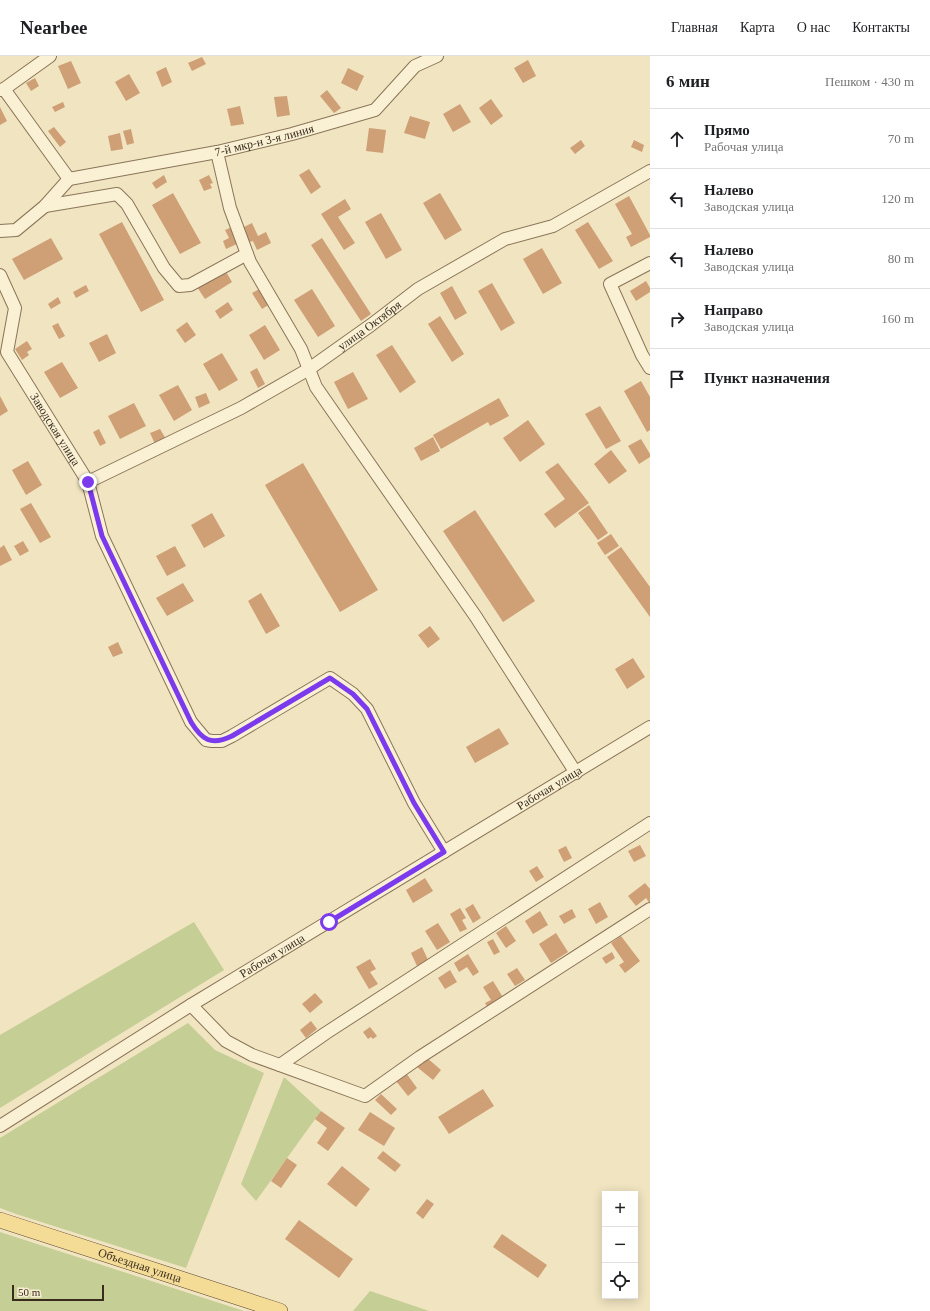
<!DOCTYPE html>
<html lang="ru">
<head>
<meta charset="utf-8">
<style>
	:root { --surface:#fff; --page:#f6f6f6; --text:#202124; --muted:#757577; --line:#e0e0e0 }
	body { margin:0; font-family:"Times New Roman",serif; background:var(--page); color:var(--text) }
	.controls { position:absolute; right:12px; bottom:12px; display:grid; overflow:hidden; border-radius:0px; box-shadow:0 2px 10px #0003 }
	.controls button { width:36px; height:36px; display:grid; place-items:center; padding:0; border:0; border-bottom:1px solid var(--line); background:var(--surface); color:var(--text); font:20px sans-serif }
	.scale { position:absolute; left:12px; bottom:10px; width:92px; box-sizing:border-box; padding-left:4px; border:2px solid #392c1d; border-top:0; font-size:11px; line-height:14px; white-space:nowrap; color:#392c1d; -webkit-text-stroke:3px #f7edd1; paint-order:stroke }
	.stop { position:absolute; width:12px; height:12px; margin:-9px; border:3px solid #7c3aed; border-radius:50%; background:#fff }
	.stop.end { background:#7c3aed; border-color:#fff; box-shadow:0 1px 4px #0008 }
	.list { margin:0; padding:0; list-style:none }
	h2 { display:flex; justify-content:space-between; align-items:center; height:52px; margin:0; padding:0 16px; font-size:17px }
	h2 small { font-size:13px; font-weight:400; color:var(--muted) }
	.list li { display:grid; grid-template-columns:26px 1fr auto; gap:12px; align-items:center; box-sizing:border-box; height:60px; padding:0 16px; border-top:1px solid var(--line) }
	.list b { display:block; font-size:15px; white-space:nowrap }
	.list p { margin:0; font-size:13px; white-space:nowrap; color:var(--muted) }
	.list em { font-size:13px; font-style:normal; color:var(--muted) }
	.icon { flex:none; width:22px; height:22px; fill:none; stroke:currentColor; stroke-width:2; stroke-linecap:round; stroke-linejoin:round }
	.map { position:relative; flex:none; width:650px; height:1255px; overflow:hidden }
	header { display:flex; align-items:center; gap:24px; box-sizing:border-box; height:56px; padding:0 20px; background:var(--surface); border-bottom:1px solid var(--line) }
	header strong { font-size:19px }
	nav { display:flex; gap:22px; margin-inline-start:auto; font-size:14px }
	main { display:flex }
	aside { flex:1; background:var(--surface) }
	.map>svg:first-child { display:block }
	.green { fill:#c5ce95 }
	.building { fill:#cf9f76 }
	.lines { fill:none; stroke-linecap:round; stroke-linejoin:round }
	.minor-casing { stroke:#8a7558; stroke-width:14 }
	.major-casing { stroke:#57422c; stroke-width:16 }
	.minor { stroke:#faf1d5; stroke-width:12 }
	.major { stroke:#f4dc97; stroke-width:15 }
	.route { stroke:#7c3aed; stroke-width:5 }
	.labels { text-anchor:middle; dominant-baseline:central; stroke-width:3; stroke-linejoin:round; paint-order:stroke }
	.street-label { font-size:12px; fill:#392c1d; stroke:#f7edd1 }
</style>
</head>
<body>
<header>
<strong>Nearbee</strong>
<nav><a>Главная</a><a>Карта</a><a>О нас</a><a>Контакты</a></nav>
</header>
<main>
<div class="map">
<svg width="650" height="1255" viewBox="0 0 650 1255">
	<rect width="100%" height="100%" fill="#f0e4c1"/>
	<!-- green -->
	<path class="green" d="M194 866 224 914 0 1052V979Z
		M188 967 215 994 264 1017 186 1212 16 1158 0 1152V1082Z
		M284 1021 321 1055 256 1145 241 1128Z
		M0 1176 244 1255H0Z
		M370 1235 429 1255H353Z"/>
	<!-- building -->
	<path class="building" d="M202 1 206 8 192 15 188 7Z
		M528 4 536 20 523 27 514 12Z
		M71 5 81 27 68 33 58 10Z
		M166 11 172 26 162 31 156 16Z
		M348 12 364 20 357 35 341 27Z
		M129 18 140 37 126 45 115 26Z
		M35 22 39 30 31 35 26 27Z
		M327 34 341 52 334 57 320 40Z
		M287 40 290 59 277 61 274 41Z
		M491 43 503 60 491 69 479 52Z
		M63 46 65 51 55 56 52 51Z
		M460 48 471 66 453 76 443 58Z
		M240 50 244 68 231 70 227 53Z
		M0 51 7 65 0 69Z
		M410 60 430 66 425 83 404 77Z
		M54 71 66 86 60 91 48 75Z
		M369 72 386 74 383 97 366 95Z
		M131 73 134 87 127 89 123 75Z
		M120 77 123 93 111 95 108 80Z
		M581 84 585 90 575 98 570 92Z
		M634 84 644 89 642 96 631 91Z
		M309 113 321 131 311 138 299 119Z
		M164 119 167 126 156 133 152 127Z
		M209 119 213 127 210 128 212 132 204 135 199 124Z
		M173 137 201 187 180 198 152 149Z
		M440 137 462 174 445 184 423 147Z
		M629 140 650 179V181L631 191 626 181 632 178 615 148Z
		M345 143 351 153 338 161 355 187 344 194 321 158Z
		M381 157 402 194 386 203 365 166Z
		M122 166 164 244 141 256 99 178Z
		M588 166 613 205 599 213 575 174Z
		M252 167 258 180 266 176 271 187 257 194 253 185 249 186 242 172Z
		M232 171 239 187 226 193 223 185 229 182 225 174Z
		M51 182 63 203 24 224 12 203Z
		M322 182 371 258 361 265 311 189Z
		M542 192 562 227 543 238 523 203Z
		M225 214 232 226 205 243 197 231Z
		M646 225 650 232V236L636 245 630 235Z
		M492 227 515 267 501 275 478 235Z
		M86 229 89 235 76 242 73 236Z
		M452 230 467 257 455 264 440 237Z
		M261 232 270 248 262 253 252 237Z
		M312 233 335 270 318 281 294 244Z
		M58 241 61 247 51 253 48 248Z
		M228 246 233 254 220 263 215 255Z
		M440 260 464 298 452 306 428 268Z
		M187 266 196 279 185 287 176 274Z
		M58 267 65 280 59 283 52 270Z
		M265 269 280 294 264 304 249 279Z
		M107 278 116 297 99 306 89 287Z
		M27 285 32 293 27 296 29 299 22 304 15 293Z
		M392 289 416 326 400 337 376 299Z
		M222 297 238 324 219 335 203 308Z
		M62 306 78 332 60 342 44 316Z
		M257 312 265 328 258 332 250 316Z
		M353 316 368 343 348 353 334 326Z
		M641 325 650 341V374L647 376 624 335Z
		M178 329 192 354 174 365 159 339Z
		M206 337 210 347 199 352 195 341Z
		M0 340 8 355 0 360Z
		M499 342 509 360 490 370 488 366 441 393 433 379Z
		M134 347 146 370 120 383 108 360Z
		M600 350 621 385 606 393 585 358Z
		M528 364 545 388 520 406 503 382Z
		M99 373 106 387 100 390 93 376Z
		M160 373 166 383 155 388 150 377Z
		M433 381 440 395 421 405 414 392Z
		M641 383 650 398V401L639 408 628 390Z
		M611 394 627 415 609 428 594 408Z
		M28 405 42 429 26 439 12 414Z
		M303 407 378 534 340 556 265 429Z
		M558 407 589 447 555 472 544 458 565 443 545 416Z
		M31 447 51 481 40 487 20 453Z
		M589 449 608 477 598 484 578 457Z
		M475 454 535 545 503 566 443 475Z
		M212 457 225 480 204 492 191 469Z
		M611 478 619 490 605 499 597 487Z
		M23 485 29 495 20 500 14 490Z
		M4 489 12 504 0 510V492Z
		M175 490 186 510 167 520 156 500Z
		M621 491 650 531V561L607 501Z
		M183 527 194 545 167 560 156 542Z
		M261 537 280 570 266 578 248 545Z
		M430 570 440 583 428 592 418 579Z
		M118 586 123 597 113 601 108 591Z
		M633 602 645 621 627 633 615 613Z
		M499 672 509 688 475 707 466 691Z
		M640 789 646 800 634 806 628 795Z
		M566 790 572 802 564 806 558 794Z
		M537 810 544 821 536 826 529 815Z
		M425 822 433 835 413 847 406 834Z
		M645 827 650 833V848L646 842 636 850 628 840Z
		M600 846 608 861 596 868 588 853Z
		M473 848 481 862 473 867 465 853Z
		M460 852 466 862 462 864 467 873 460 876 450 858Z
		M572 853 576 861 564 868 559 860Z
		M540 855 548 869 533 878 525 865Z
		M438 867 450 886 437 894 425 875Z
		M506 870 516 885 506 892 496 877Z
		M556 877 568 896 551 907 539 888Z
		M621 880 640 905 625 917 619 909 624 906 611 887Z
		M493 883 500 896 494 899 487 886Z
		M422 891 428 904 417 910 411 897Z
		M612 896 615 902 606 908 602 902Z
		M468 898 479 916 473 920 467 911 459 916 454 907Z
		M370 903 376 913 370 916 378 928 369 933 356 911Z
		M517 912 525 924 515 930 507 918Z
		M450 914 457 926 445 933 438 922Z
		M493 925 504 943 488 952 485 947 491 944 483 931Z
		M315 937 323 946 310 957 302 948Z
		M311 965 317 973 306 982 300 974Z
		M370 971 377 980 373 983 371 981 368 983 363 976Z
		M426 1001 441 1014 433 1024 417 1011Z
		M406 1017 417 1032 408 1040 396 1025Z
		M483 1033 494 1050 449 1078 438 1061Z
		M381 1038 397 1053 391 1059 375 1044Z
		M321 1055 345 1072 328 1095 317 1087 327 1072 315 1063Z
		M370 1056 395 1072 384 1090 358 1074Z
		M383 1095 401 1109 395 1116 377 1102Z
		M287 1102 297 1109 281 1132 271 1125Z
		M342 1110 370 1133 356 1151 327 1128Z
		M427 1143 434 1148 423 1163 416 1157Z
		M299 1164 353 1203 339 1222 285 1183Z
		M502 1178 547 1209 538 1222 493 1191Z"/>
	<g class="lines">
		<!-- minor casing -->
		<g class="minor-casing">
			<g id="minor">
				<path d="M4 33 69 123"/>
				<path d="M0 34 4 33 50 0"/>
				<path d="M217 96 230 152 250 206 301 293 316 331 476 561 576 717"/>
				<path id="s1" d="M69 123 217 96 292 78 375 54 415 10 437 0"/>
				<path d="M45 150 117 138 127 148 164 212 179 230 190 229 247 198"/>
				<path d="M0 175 16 174 45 150 69 123"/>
				<path d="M650 207 610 228 642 299 650 312"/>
				<path id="s2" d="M0 219 15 252 7 296 88 426 102 480 191 666 206 684 212 685H222L232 680 330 622 353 638 367 653 414 747 444 796"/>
				<path id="s3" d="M88 426 241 352 309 313 371 269 418 233 505 183 553 170 650 115"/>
				<path d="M191 949 226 985 252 999 365 1040 420 1001 650 853"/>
				<path d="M280 1009 326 977 650 767"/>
				<path id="s4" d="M0 1070 191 949 650 671"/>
			</g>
		</g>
		<!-- major casing -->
		<g class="major-casing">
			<g id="major">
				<path id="s5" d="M0 1164 280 1255"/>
			</g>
		</g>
		<!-- minor -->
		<use href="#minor" class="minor"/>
		<!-- major -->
		<use href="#major" class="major"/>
	</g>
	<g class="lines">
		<!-- route -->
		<path class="route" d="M88 426 102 480 191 666C202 684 211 690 232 680L330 622 353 638 367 653 414 747 444 796 329 866"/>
	</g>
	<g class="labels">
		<!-- street labels -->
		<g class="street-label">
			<text stroke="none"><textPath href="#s1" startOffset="199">7-й мкр-н 3-я линия</textPath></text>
			<text stroke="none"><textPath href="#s3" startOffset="323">улица Октября</textPath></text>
			<text stroke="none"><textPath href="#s2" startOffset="172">Заводская улица</textPath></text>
			<text stroke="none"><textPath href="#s4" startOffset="645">Рабочая улица</textPath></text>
			<text stroke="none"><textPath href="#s4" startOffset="321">Рабочая улица</textPath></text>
			<text stroke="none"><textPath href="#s5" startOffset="147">Объездная улица</textPath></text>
		</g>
	</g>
</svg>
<div class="controls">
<button>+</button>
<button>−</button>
<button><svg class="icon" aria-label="locate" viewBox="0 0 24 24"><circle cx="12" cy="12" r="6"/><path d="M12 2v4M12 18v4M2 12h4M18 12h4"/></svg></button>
</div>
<div class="scale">50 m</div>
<div class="stop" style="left:329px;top:866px"></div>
<div class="stop end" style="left:88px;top:426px"></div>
</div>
<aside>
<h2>6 мин<small>Пешком · 430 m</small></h2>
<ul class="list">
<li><svg class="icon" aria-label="ahead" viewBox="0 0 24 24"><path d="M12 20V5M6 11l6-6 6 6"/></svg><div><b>Прямо</b><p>Рабочая улица</p></div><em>70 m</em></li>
<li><svg class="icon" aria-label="left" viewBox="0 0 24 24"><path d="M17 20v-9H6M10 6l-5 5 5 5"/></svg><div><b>Налево</b><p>Заводская улица</p></div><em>120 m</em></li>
<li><svg class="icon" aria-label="left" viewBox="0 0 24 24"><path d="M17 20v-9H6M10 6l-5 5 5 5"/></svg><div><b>Налево</b><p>Заводская улица</p></div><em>80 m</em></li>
<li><svg class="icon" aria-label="right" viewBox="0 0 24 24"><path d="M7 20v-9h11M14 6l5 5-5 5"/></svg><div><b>Направо</b><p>Заводская улица</p></div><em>160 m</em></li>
<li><svg class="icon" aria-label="arrive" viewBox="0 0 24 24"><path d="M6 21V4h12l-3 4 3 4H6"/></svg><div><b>Пункт назначения</b></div></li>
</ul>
</aside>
</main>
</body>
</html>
